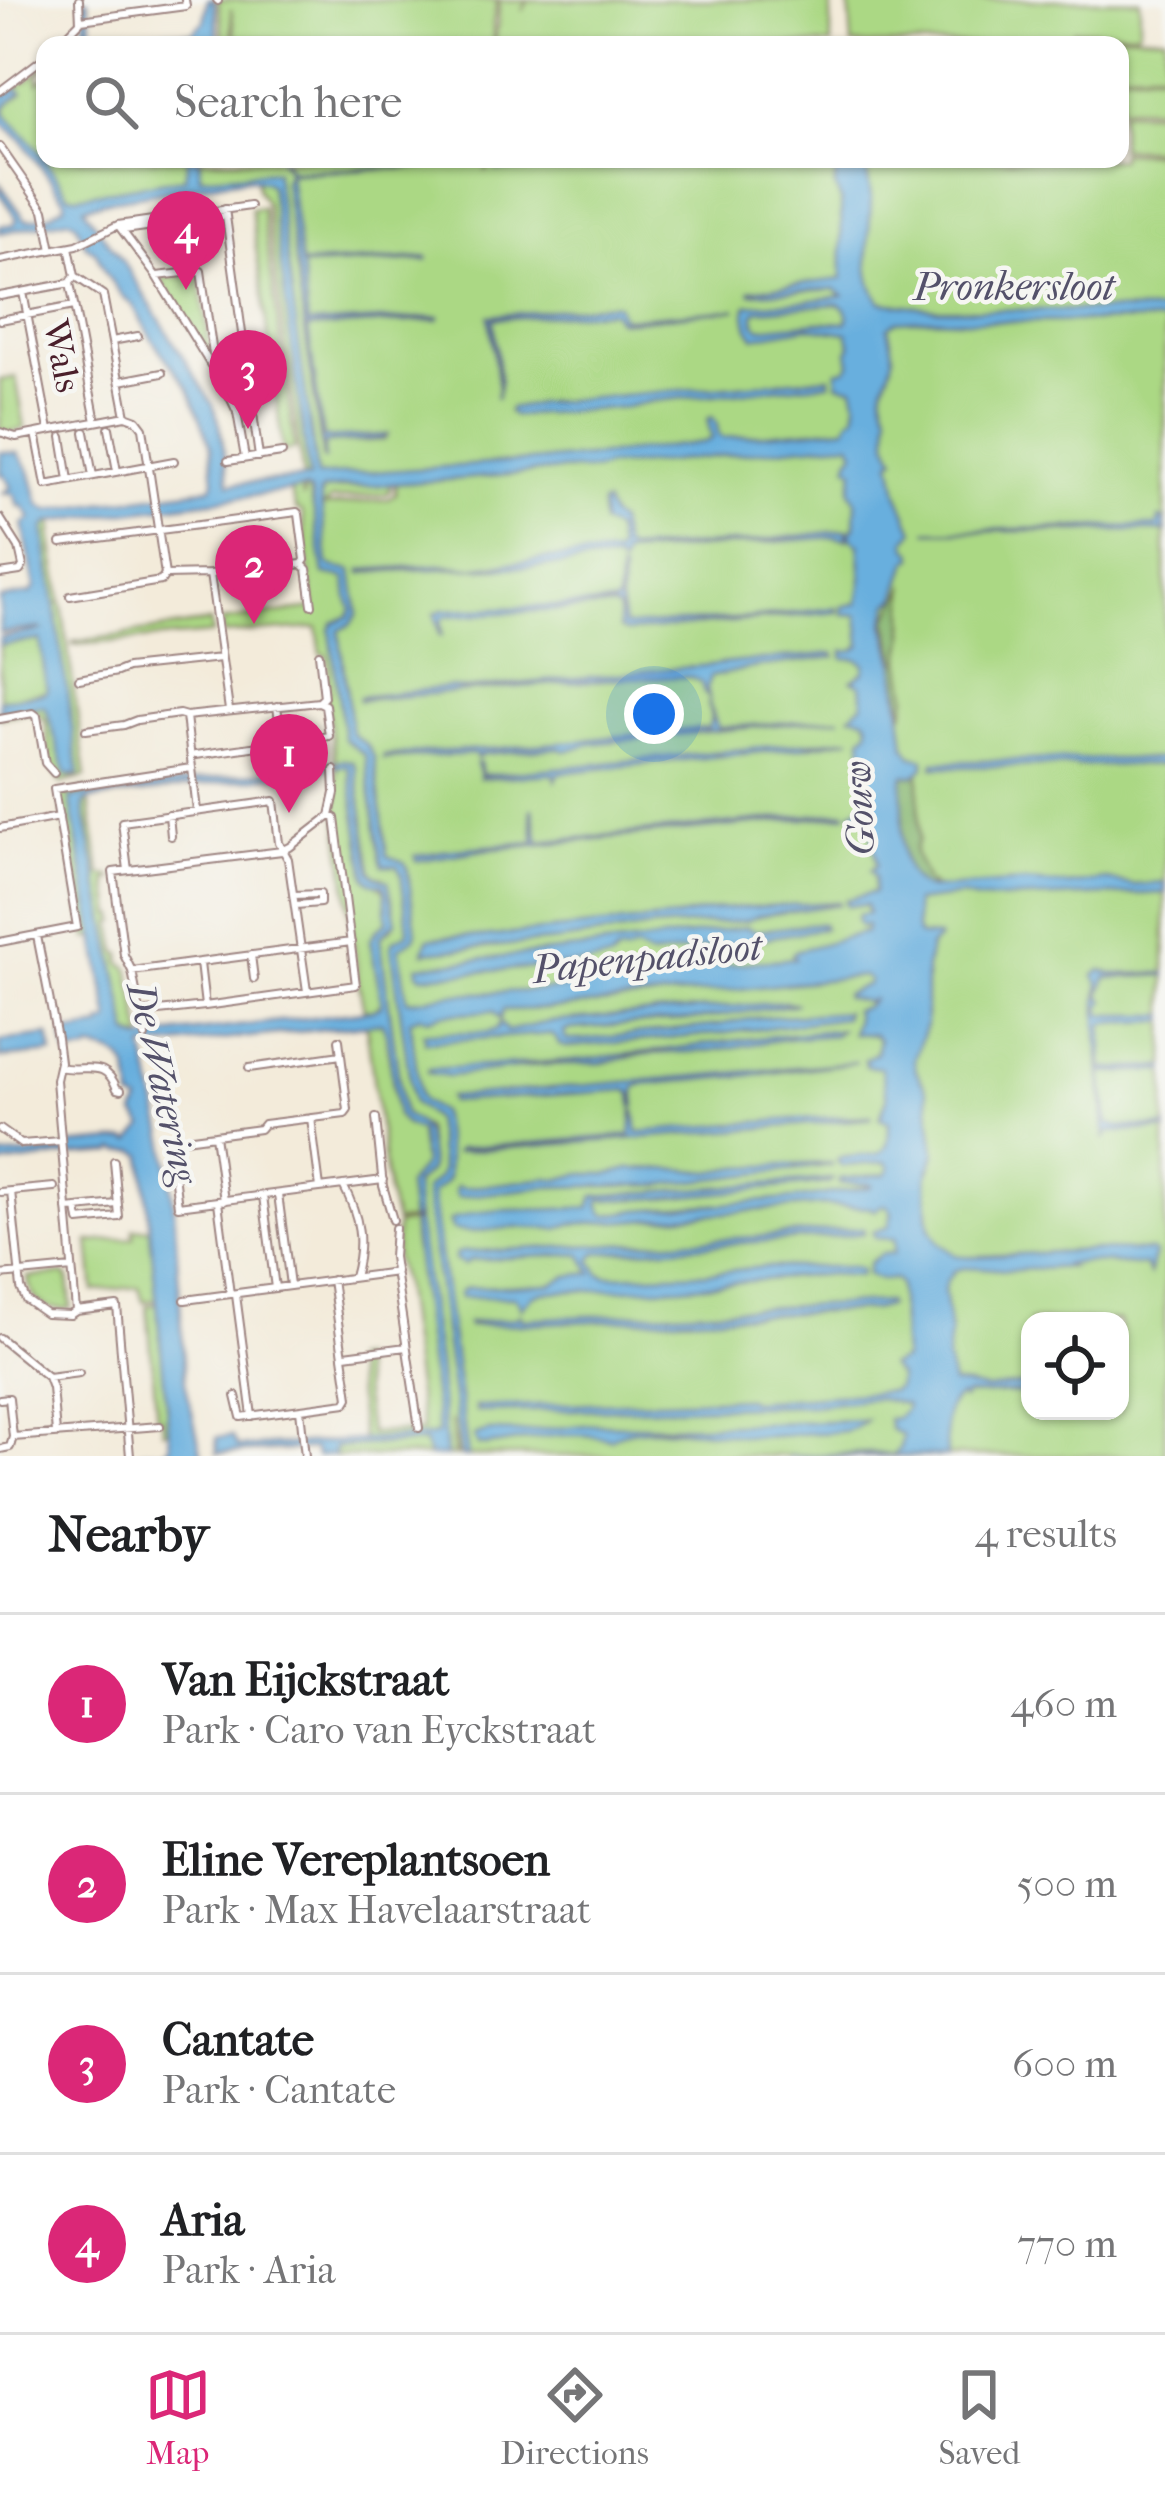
<!DOCTYPE html>
<html lang="en">
<head>
<meta charset="utf-8">
<style>
	:root { --surface:#fff; --page:#f2f2f2; --text:#202124; --muted:#757577; --line:#e0e0e0; --accent:#db2777 }
	body { margin:0; font-family:"IM FELL French Canon",serif; background:var(--page); color:var(--text) }
	.controls { position:absolute; right:36px; bottom:36px; display:grid; overflow:hidden; border-radius:24px; box-shadow:0 3px 9px #0004 }
	.controls button { width:108px; height:108px; display:grid; place-items:center; padding:0; border:0; border-bottom:3px solid var(--line); background:var(--surface); color:var(--text); font:60px sans-serif }
	.you { position:absolute; left:654px; top:714px; width:42px; height:42px; margin:-30px; border:9px solid #fff; border-radius:50%; background:#1a73e8; box-shadow:0 0 0 18px #1a73e833 }
	.badge { display:grid; place-items:center; width:78px; height:78px; border-radius:50%; background:var(--accent); color:#fff; font-size:39px; font-weight:700 }
	.pin { position:absolute; translate:-50% -99px; filter:drop-shadow(0 3px 6px #0008) }
	.pin::after { content:''; position:absolute; top:63px; width:42px; height:36px; background:inherit; clip-path:polygon(0 0,100% 0,50% 100%) }
	.list { margin:0; padding:0; list-style:none }
	h2 { display:flex; justify-content:space-between; align-items:center; height:156px; margin:0; padding:0 48px; font-size:51px }
	h2 small { font-size:39px; font-weight:400; color:var(--muted) }
	.list li { display:grid; grid-template-columns:78px 1fr auto; gap:36px; align-items:center; box-sizing:border-box; height:180px; padding:0 48px; border-top:3px solid var(--line) }
	.list b { display:block; font-size:45px; white-space:nowrap }
	.list p { margin:0; font-size:39px; white-space:nowrap; color:var(--muted) }
	.list em { font-size:39px; font-style:normal; color:var(--muted) }
	.icon { flex:none; width:66px; height:66px; fill:none; stroke:currentColor; stroke-width:2; stroke-linecap:round; stroke-linejoin:round }
	.map { position:relative; flex:none; width:1165px; height:1456px; overflow:hidden }
	.search { position:absolute; background:var(--surface); box-shadow:0 3px 9px #0004; left:36px; right:36px; top:36px; height:132px; display:flex; align-items:center; gap:30px; box-sizing:border-box; padding:0 42px; border-radius:24px; color:var(--muted); font-size:45px }
	.sheet { height:876px; background:var(--surface) }
	nav { display:flex; justify-content:space-around; align-items:center; box-sizing:border-box; height:168px; border-top:3px solid var(--line); background:var(--surface); font-size:33px; color:var(--muted) }
	nav a { display:grid; justify-items:center; gap:6px }
	nav .on { color:var(--accent) }
	.map>svg:first-child { display:block }
	.green { fill:#abd884; stroke:#7a7c58; stroke-width:3; fill-rule:evenodd }
	.forest { fill:#88b872; stroke:#696c4e; stroke-width:3 }
	.water { fill:#68afde; stroke:#596784; stroke-width:3; fill-rule:evenodd }
	.lines { fill:none; stroke-linecap:round; stroke-linejoin:round }
	.minor-casing { stroke:#9e8582; stroke-width:10 }
	.minor { stroke:#fff; stroke-width:6 }
	.labels { text-anchor:middle; dominant-baseline:central; stroke-width:9; stroke-linejoin:round; paint-order:stroke }
	.street-label { font-size:36px; fill:#4a1f2b; stroke:#f6f6f2 }
	.water-label { font-size:39px; font-style:italic; fill:#54516a; stroke:#f6f6f2 }
</style>
</head>
<body>
<div class="map">
<svg width="1165" height="1456" viewBox="0 0 1165 1456">
	<rect width="100%" height="100%" fill="#f6f6f2"/>
	<filter id="ink" filterUnits="userSpaceOnUse"><feTurbulence type="fractalNoise" baseFrequency=".00833" numOctaves="2"/><feDisplacementMap in="SourceGraphic" scale="24" xChannelSelector="R" yChannelSelector="G"/><feConvolveMatrix kernelMatrix="1 2 1 2 8 2 1 2 1" color-interpolation-filters="sRGB"/></filter>
	<filter id="wash" filterUnits="userSpaceOnUse"><feTurbulence type="fractalNoise" baseFrequency=".004" numOctaves="4" result="noise"/><feDisplacementMap in="SourceGraphic" scale="48" xChannelSelector="R" yChannelSelector="G"/><feGaussianBlur stdDeviation="2.7" result="paint"/><feColorMatrix in="noise" values="0 0 0 0 0 0 0 0 0 0 0 0 0 0 0 0 0 1.4 0 .05"/><feComposite in="paint" operator="in"/></filter>
	<g filter="url(#wash)">
		<rect width="100%" height="100%" fill="#f3ebda"/>
		<!-- green -->
		<path class="green" d="M218 0H497L493 23V45H236L237 41 275 40 235 37 231 9 232 45H224Z
			M500 0H527L522 11 529 0H831V45H495Z
			M849 0H1140V28L1137 32 1075 30 1073 32 1165 36V70L1120 71V45H852Z
			M45 65V68L38 75V83L45 77V159H189L186 178 77 197 69 195 6 114 5 107 22 94 14 91 0 99V96L29 80Z
			M1120 73H1165V108L1120 107Z
			M1120 111 1165 112V150L1120 148Z
			M1120 152 1165 153V1456H457L451 1420 454 1456H446L438 1365 413 1190C416 1179 426 1177 430 1167L425 1128 405 1115 403 1111 380 937 393 927 383 877 376 876 371 871 356 768 343 760 335 762 326 694 329 692 328 679H324L329 672 327 655 321 654 317 628 223 634 222 621 314 608 302 512 296 510 290 490 301 489 303 498 305 489 309 491 313 507 324 490 390 484V491L385 494 330 500 325 506 388 499 395 494V472L316 476 275 172 199 177 200 159H280L288 171 284 181 323 460V445L327 443 384 440 387 436 323 439 302 288 300 267 303 265 300 264 289 176 291 173 420 167 290 171 283 159H488L486 172 492 159H575L520 162 506 165 569 171 688 159H1120ZM1030 1321H1120V1411H1030Z
			M256 179 265 181 271 185 310 478H303L266 204 257 189Z
			M262 207 295 449 283 451 251 209Z
			M199 275 212 361 160 278Z
			M16 377 25 428 12 432 0 430V380Z
			M48 522H52L53 531 51 533 61 601 59 603 62 604 63 612 86 777 61 783 50 761 45 719 41 718 37 711 0 717V711L42 706 46 708 72 777 78 775 44 529Z
			M210 622 212 634 73 645V642Z
			M34 639 40 640 47 691 0 700V645Z
			M346 766 349 769 366 877C388 887 390 898 387 922L376 931 370 940 382 1002 375 1009 364 1010 359 985 336 804 338 800 336 767Z
			M85 788H88V794L70 798 95 937 87 938 61 798 66 792 68 794Z
			M89 800 101 875 109 876 112 879 108 881 113 915 116 916 117 922 113 923 118 953 122 954 121 962 129 968 144 1040 129 1034 84 810V804Z
			M378 1022 385 1027 397 1115 405 1124 419 1130 423 1165 407 1185 411 1220 395 1222 388 1194 366 1023Z
			M411 1222 439 1430 438 1433 430 1436 362 1440 352 1359 359 1358 369 1433 422 1431 402 1282 395 1258 396 1225Z
			M150 1228 157 1300 143 1301 139 1287 94 1291 89 1242 134 1238V1229Z
			M63 1274 68 1277 71 1308C47 1312 30 1302 28 1277Z
			M158 1304 170 1430 163 1431 162 1418H157L147 1305Z
			M425 1442 429 1456H334V1448Z"/>
		<!-- forest -->
		<path class="forest" d="M905 588V638L901 659 907 696 904 715 895 666 897 659 887 620Z
			M919 772V840C908 855 924 866 926 881L934 888C898 891 902 840 903 815 903 804 901 795 902 784L904 775H915Z"/>
		<!-- water -->
		<path class="water" d="M82 0H88L93 40 167 32 192 33 204 21 207 0H214L219 45H196L189 39 68 45 86 26Z
			M14 90H20L22 93 5 107V114L36 147 69 195 77 196 185 178 188 159H200V177L275 171 317 476 587 457 705 442 712 438 707 419 712 417 716 422 719 435 723 438 846 427 851 417 855 416 857 403 853 387 838 384 837 371 846 369 850 364 848 351 851 346 847 333 808 327 754 337C748 331 744 312 747 305L806 301 843 296 835 289 751 293 750 290 842 279 841 201 835 186 836 164 832 159H865C866 172 870 185 871 198 871 231 859 275 881 302L938 309 1165 311V321L1018 322 932 319 896 321 888 327C890 335 893 349 893 356 892 379 874 384 889 413L888 442 896 458 892 461 898 493 914 531 906 541 909 549 913 551 914 558 908 561 896 599 890 603 885 623 894 659 905 745 912 756 924 759V767L915 775H904C901 789 903 800 903 814 902 840 898 879 929 889L1024 882 1068 885 1107 880 1134 885 1165 883V893L977 900 962 896 915 902 916 930 919 936 938 937V940L930 946 926 968V1025L914 1059 916 1071 927 1091 935 1153 927 1178 928 1214 930 1228 938 1242 955 1255 966 1257 1090 1250 1152 1251 1155 1254 1149 1274 1145 1265C1118 1265 1093 1258 1065 1265L1069 1267C1049 1268 1030 1270 1010 1270 990 1270 969 1263 952 1272L953 1274 947 1280 944 1289 950 1334 947 1358 952 1384 986 1389 1030 1384V1395L1013 1393 966 1395 963 1399 960 1396C939 1405 947 1436 947 1456H787L874 1453 892 1456 900 1448 903 1436 890 1429 888 1419 896 1418 906 1408 905 1404 875 1398 811 1405 476 1412 475 1407 747 1398 751 1401 891 1391 897 1387 899 1377 889 1366 903 1360 899 1284 894 1279 881 1280 867 1275 869 1263 881 1254 894 1253 895 1239 876 1238 872 1232 888 1227 892 1213 888 1206 882 1205 874 1211 871 1208 820 1205 626 1221 570 1224 558 1229 517 1227 471 1232 453 1230 449 1221C481 1205 539 1212 576 1208H589L594 1196 834 1179 827 1183 662 1198 600 1200 599 1204 604 1214 609 1215 638 1210 794 1199 870 1187 872 1185 869 1184 839 1183V1179L886 1174 890 1168 887 1162 842 1166 837 1161 840 1158 877 1154C891 1149 888 1135 889 1122L880 1118 887 1098 881 1068 866 1066 865 1059 876 1053 879 1040 874 1035 852 1033 856 1019 854 1010 865 1007 874 999 866 1002 845 997V994L868 984 869 980 863 976 549 1009 503 1010 500 1019 493 1011 443 1014 428 1019 420 1016 410 1020 420 1096 423 1101 440 1112 448 1159 447 1180 432 1194 466 1441 468 1456H461L425 1190 439 1177 441 1169 434 1119 413 1102 391 946 394 940 407 934 408 928 401 874 397 866H383L381 861 365 755 344 739 330 630 333 623 349 616 352 610 348 599 346 578 324 574 311 493 305 489 50 522 44 529 79 775H66L46 708 42 706 0 711V700L44 693 47 690 40 640 0 645V638L42 630 40 628 0 633V599L31 593 35 587 23 524 31 519 23 506H18L14 494 3 493 11 487 3 474 0 475V452L18 453 30 471 39 504 49 510 204 489 212 487 214 480 211 446 189 389 153 341 132 304 121 295 105 273 96 252 86 246 76 223 69 219 0 233V226L14 224 17 219 0 194V184L26 220 48 216 65 205V200L22 141 0 121V99ZM247 178 265 181 270 185 309 478 229 484 220 425 213 405 123 261C109 242 96 228 84 207L107 201ZM837 304C845 307 852 315 846 323L818 322 760 328 755 324V313L758 310ZM851 443 855 451 849 459 848 466 854 470 850 490 856 501 855 527 850 531V537L859 544 862 578 858 603 842 607 843 614 858 615 861 645 855 650 843 651V658L857 659 865 664 864 672 852 680 861 685 863 703 851 715 865 718 869 723 868 731 862 737 866 802 851 812 869 822 877 864 871 871 875 876 874 892 845 900 846 905H866L868 913 858 915 857 920 860 926 867 925 866 932C844 937 821 945 797 950L792 954 795 958 712 966 662 978H626C570 992 510 991 454 994 438 995 423 1001 407 1000L399 948 414 938 416 931 407 867 404 862 387 856 374 757 367 745 352 734 339 631 352 623 358 614 352 571 332 567 328 564 320 493 324 490 345 487C417 483 489 477 561 470 576 469 594 473 606 466 689 464 769 446 851 443Z
			M280 159H283L291 171 426 167 292 173 289 176 301 264 427 257V260L302 266 308 324 439 317 438 320 308 328 323 438 387 435 384 439 327 443 324 445V461L284 181 288 171Z
			M575 159H688L571 171 497 170 498 165Z
			M612 304H617L621 317 628 318 737 309 629 321 618 320 612 311 493 319 500 383 496 400 498 389 489 316Z
			M830 377V383L654 401 626 407 513 416 508 412 510 408 556 401Z
			M605 503 611 517 618 522 623 547 629 550 750 542 847 530V539L834 537 624 554 621 565 615 560 595 561C518 572 440 565 362 573V570L438 565 470 568 546 559 615 554 618 551 615 530 602 524 601 504Z
			M1159 518 1163 519 1165 531H926L1155 526 1158 525Z
			M620 570 622 572 620 601 624 625 628 626 748 618 833 608H837L838 612 626 632 619 629V610L614 607 445 616 441 621 442 635H440L435 613 443 610 614 604 617 602Z
			M834 653 835 657 761 666 710 677 707 688 709 698 704 693 701 683 690 677 626 678 359 700V697L450 687 465 689Z
			M708 701 718 728 841 718 589 744 566 751 557 748 482 754 477 758 476 754 383 759 384 756C419 752 452 751 486 749 561 745 634 732 709 728L711 719Z
			M852 738 799 748 559 773 556 780 554 774 489 778H480L477 763H480L482 775 506 773Z
			M1064 759H1165V765L933 767 934 762Z
			M343 760 353 762 356 768 371 871 376 876 388 881 396 922 380 937 403 1111 405 1115C431 1128 426 1140 430 1167L428 1172 414 1184 417 1219 411 1220 407 1185 423 1165 419 1131 405 1124 397 1115 387 1036 382 1023 144 1048 166 1144 174 1208 185 1381 202 1456H137L140 1452 166 1451 170 1446 143 1155 136 1151 120 1152 116 1150 113 1153 65 1156 0 1165V1157L65 1151 67 1145 127 1140 131 1142 144 1127 135 1115 140 1103 132 1099C131 1068 127 1052 90 1049L88 1052 67 1054 63 1040 64 1033 102 1027V1023L110 1021 70 798 332 762V767L326 769 90 800 84 804V810L129 1033C138 1040 144 1043 154 1036L372 1010 381 1006 382 1002 370 940 376 931 387 922 385 890 383 885 371 882 366 877 349 769 346 766 336 767 335 762Z
			M533 809 539 842 845 812V815L483 850 416 861 415 856 454 849 535 842 531 810Z
			M838 902 839 904 758 916 747 921 650 928 559 941 424 952 428 939C436 937 474 935 482 937L674 918 718 909Z
			M809 924H822L824 928 651 957 635 949 626 953H617L611 960 588 964 422 976 418 972V966L643 942 746 927 756 931Z
			M1101 970 1112 974 1165 973V975L1106 978 1100 994 1105 1001 1101 1007 1103 1015H1165V1021L1106 1023 1103 1025V1069L1165 1067V1071L1102 1073 1108 1124 1121 1127H1165V1130L1108 1132 1105 1140C1104 1088 1094 1035 1099 983L1094 976Z
			M786 1002 797 1004 700 1019 571 1029 564 1032 566 1040H581L712 1026 754 1018 845 1012 844 1018 719 1034 567 1047 559 1045 556 1038 549 1034 425 1042 423 1033 489 1032 497 1029 500 1023 507 1031 549 1022Z
			M840 1030 834 1035 784 1039 709 1051 645 1054 602 1063 541 1065 449 1076 428 1073V1069C480 1066 532 1064 584 1059 669 1051 754 1035 840 1030Z
			M49 1035 53 1053 0 1058V1041Z
			M857 1062 754 1075 639 1085 635 1089 636 1106 633 1107 632 1094 628 1090 450 1102 449 1097Z
			M633 1111H635L638 1132 793 1119 871 1116V1118C733 1132 595 1141 456 1152L458 1149 631 1135Z
			M831 1163 832 1165 660 1185 543 1187 458 1197 455 1192 456 1186 463 1188 549 1178 558 1180 580 1174H609L630 1169H679L711 1172 739 1167Z
			M418 1222 438 1365 446 1456H429L424 1442 334 1447V1455L316 1456 314 1449 217 1453 216 1438 232 1436 238 1447 430 1436 438 1433 412 1223Z
			M863 1228 864 1233 830 1237 596 1253 591 1260 600 1274 608 1276 706 1273 764 1267H853L861 1269 860 1276 830 1274 681 1287 543 1292 533 1296 521 1308 517 1299 513 1297H460L459 1293 465 1288 551 1284 568 1276 592 1273 581 1254 471 1260 464 1265 455 1260 456 1254 461 1252 755 1237Z
			M887 1302 888 1306 872 1310 468 1326 467 1323 516 1318 520 1314 522 1319Z
			M866 1420C850 1434 834 1432 814 1433 792 1434 769 1438 748 1436 718 1433 633 1420 611 1439 570 1429 527 1440 486 1446L478 1445 474 1436 488 1431 521 1432 594 1424 674 1426Z"/>
	</g>
	<g filter="url(#ink)">
		<g class="lines">
			<!-- minor casing -->
			<g class="minor-casing">
				<path id="minor" d="M217 0 218 1
					M81 20 186 6 185 0
					M57 45 80 22 79 0
					M0 91 45 57
					M0 147 44 210 52 250
					M225 209 259 457
					M118 225 156 276 229 395 237 412 245 458
					M124 230 226 216
					M69 247 75 276 103 295 126 416 137 420 143 428 165 575 210 574 229 710
					M0 260 77 245 118 225 250 206
					M75 276 70 283 96 422
					M157 276 201 271 215 368
					M23 292 49 430
					M0 296 70 283
					M0 320 74 306
					M112 341 138 336
					M120 381 162 373
					M109 428 117 471
					M0 432 16 437 126 416
					M85 432 93 476
					M36 433 46 485 174 461
					M62 437 69 480
					M228 461 282 453
					M0 518 19 548 23 566 20 571 0 574
					M61 543 297 512 299 514 305 560 302 564 307 569 312 605
					M210 574 302 564
					M70 596 161 581 165 575
					M79 679 117 672 127 668 221 658
					M277 706 282 743
					M186 716 197 811
					M0 719 33 713 37 716 45 763 54 773
					M86 730 124 725 137 720 179 714 186 716 319 702
					M196 755 329 736 325 705 319 702 324 697 319 654
					M169 815 171 836
					M330 816 335 793 334 770
					M0 828 59 817
					M128 870 122 822 274 801 279 843 288 859 307 991
					M294 895 320 894V903L296 905
					M37 936 57 1038 60 1062 56 1080 76 1311
					M0 942 77 927 54 789 191 768
					M251 955 254 979
					M132 971 351 942
					M140 1013 205 1006
					M145 1037 132 971 124 955 113 872 282 851 290 847 330 816 335 818 356 985 205 1006 200 963
					M339 1040 348 1110 345 1114 264 1124 260 1129 170 1141 178 1206 383 1180
					M59 1067C85 1073 105 1057 117 1089L121 1090
					M249 1068 341 1055
					M311 1118 320 1188
					M376 1118 383 1186 393 1220
					M0 1129 21 1144 61 1141
					M215 1135 224 1201
					M343 1185C360 1217 364 1242 354 1277
					M11 1191 21 1288 26 1300 46 1314 70 1315 76 1311 117 1306 130 1456
					M0 1192 54 1187
					M278 1194 290 1285
					M263 1196 275 1288
					M218 1202 230 1294
					M77 1208 79 1221 119 1217 114 1161
					M67 1209 117 1204
					M395 1228 393 1257 419 1428
					M0 1275 72 1268
					M236 1295 252 1416
					M185 1300 396 1272
					M0 1338 48 1377 52 1388 56 1433
					M345 1355 406 1347
					M48 1377 79 1373
					M236 1396 241 1417 346 1403 349 1398 332 1280
					M0 1399 9 1398 13 1437
					M300 1410 305 1456
					M0 1449 10 1447 13 1437 160 1426"/>
			</g>
			<!-- minor -->
			<use href="#minor" class="minor"/>
		</g>
	</g>
	<g class="labels">
		<!-- street labels -->
		<g class="street-label">
			<text transform="translate(62 356) rotate(79)">Wals</text>
		</g>
		<!-- water labels -->
		<g class="water-label">
			<text x="1014" y="287">Pronkersloot</text>
			<text transform="translate(859 808) rotate(-92)">Gouw</text>
			<text transform="translate(647 958) rotate(-6)">Papenpadsloot</text>
			<text transform="translate(163 1083) rotate(77)">De Watering</text>
		</g>
	</g>
</svg>
<div class="controls">
<button><svg class="icon" aria-label="locate" viewBox="0 0 24 24"><circle cx="12" cy="12" r="6"/><path d="M12 2v4M12 18v4M2 12h4M18 12h4"/></svg></button>
</div>
<div class="you"></div>
<div class="pin badge" style="left:289px;top:813px">1</div>
<div class="pin badge" style="left:254px;top:624px">2</div>
<div class="pin badge" style="left:248px;top:429px">3</div>
<div class="pin badge" style="left:186px;top:290px">4</div>
<div class="search"><svg class="icon" aria-label="search" viewBox="0 0 24 24"><circle cx="10" cy="10" r="6"/><path d="M15 15l6 6"/></svg>Search here</div>
</div>
<section class="sheet">
<h2>Nearby<small>4 results</small></h2>
<ul class="list">
<li><span class="badge">1</span><div><b>Van Eijckstraat</b><p>Park · Caro van Eyckstraat</p></div><em>460 m</em></li>
<li><span class="badge">2</span><div><b>Eline Vereplantsoen</b><p>Park · Max Havelaarstraat</p></div><em>500 m</em></li>
<li><span class="badge">3</span><div><b>Cantate</b><p>Park · Cantate</p></div><em>600 m</em></li>
<li><span class="badge">4</span><div><b>Aria</b><p>Park · Aria</p></div><em>770 m</em></li>
</ul>
</section>
<nav>
<a class="on"><svg class="icon" aria-label="map" viewBox="0 0 24 24"><path d="M3 6l6-2 6 2 6-2v14l-6 2-6-2-6 2zM9 4v14M15 6v14"/></svg>Map</a>
<a><svg class="icon" aria-label="directions" viewBox="0 0 24 24"><path d="M12 3l9 9-9 9-9-9zM9 14v-3h6M13 9l2 2-2 2"/></svg>Directions</a>
<a><svg class="icon" aria-label="saved" viewBox="0 0 24 24"><path d="M7 4h10v16l-5-4-5 4z"/></svg>Saved</a>
</nav>
</body>
</html>
